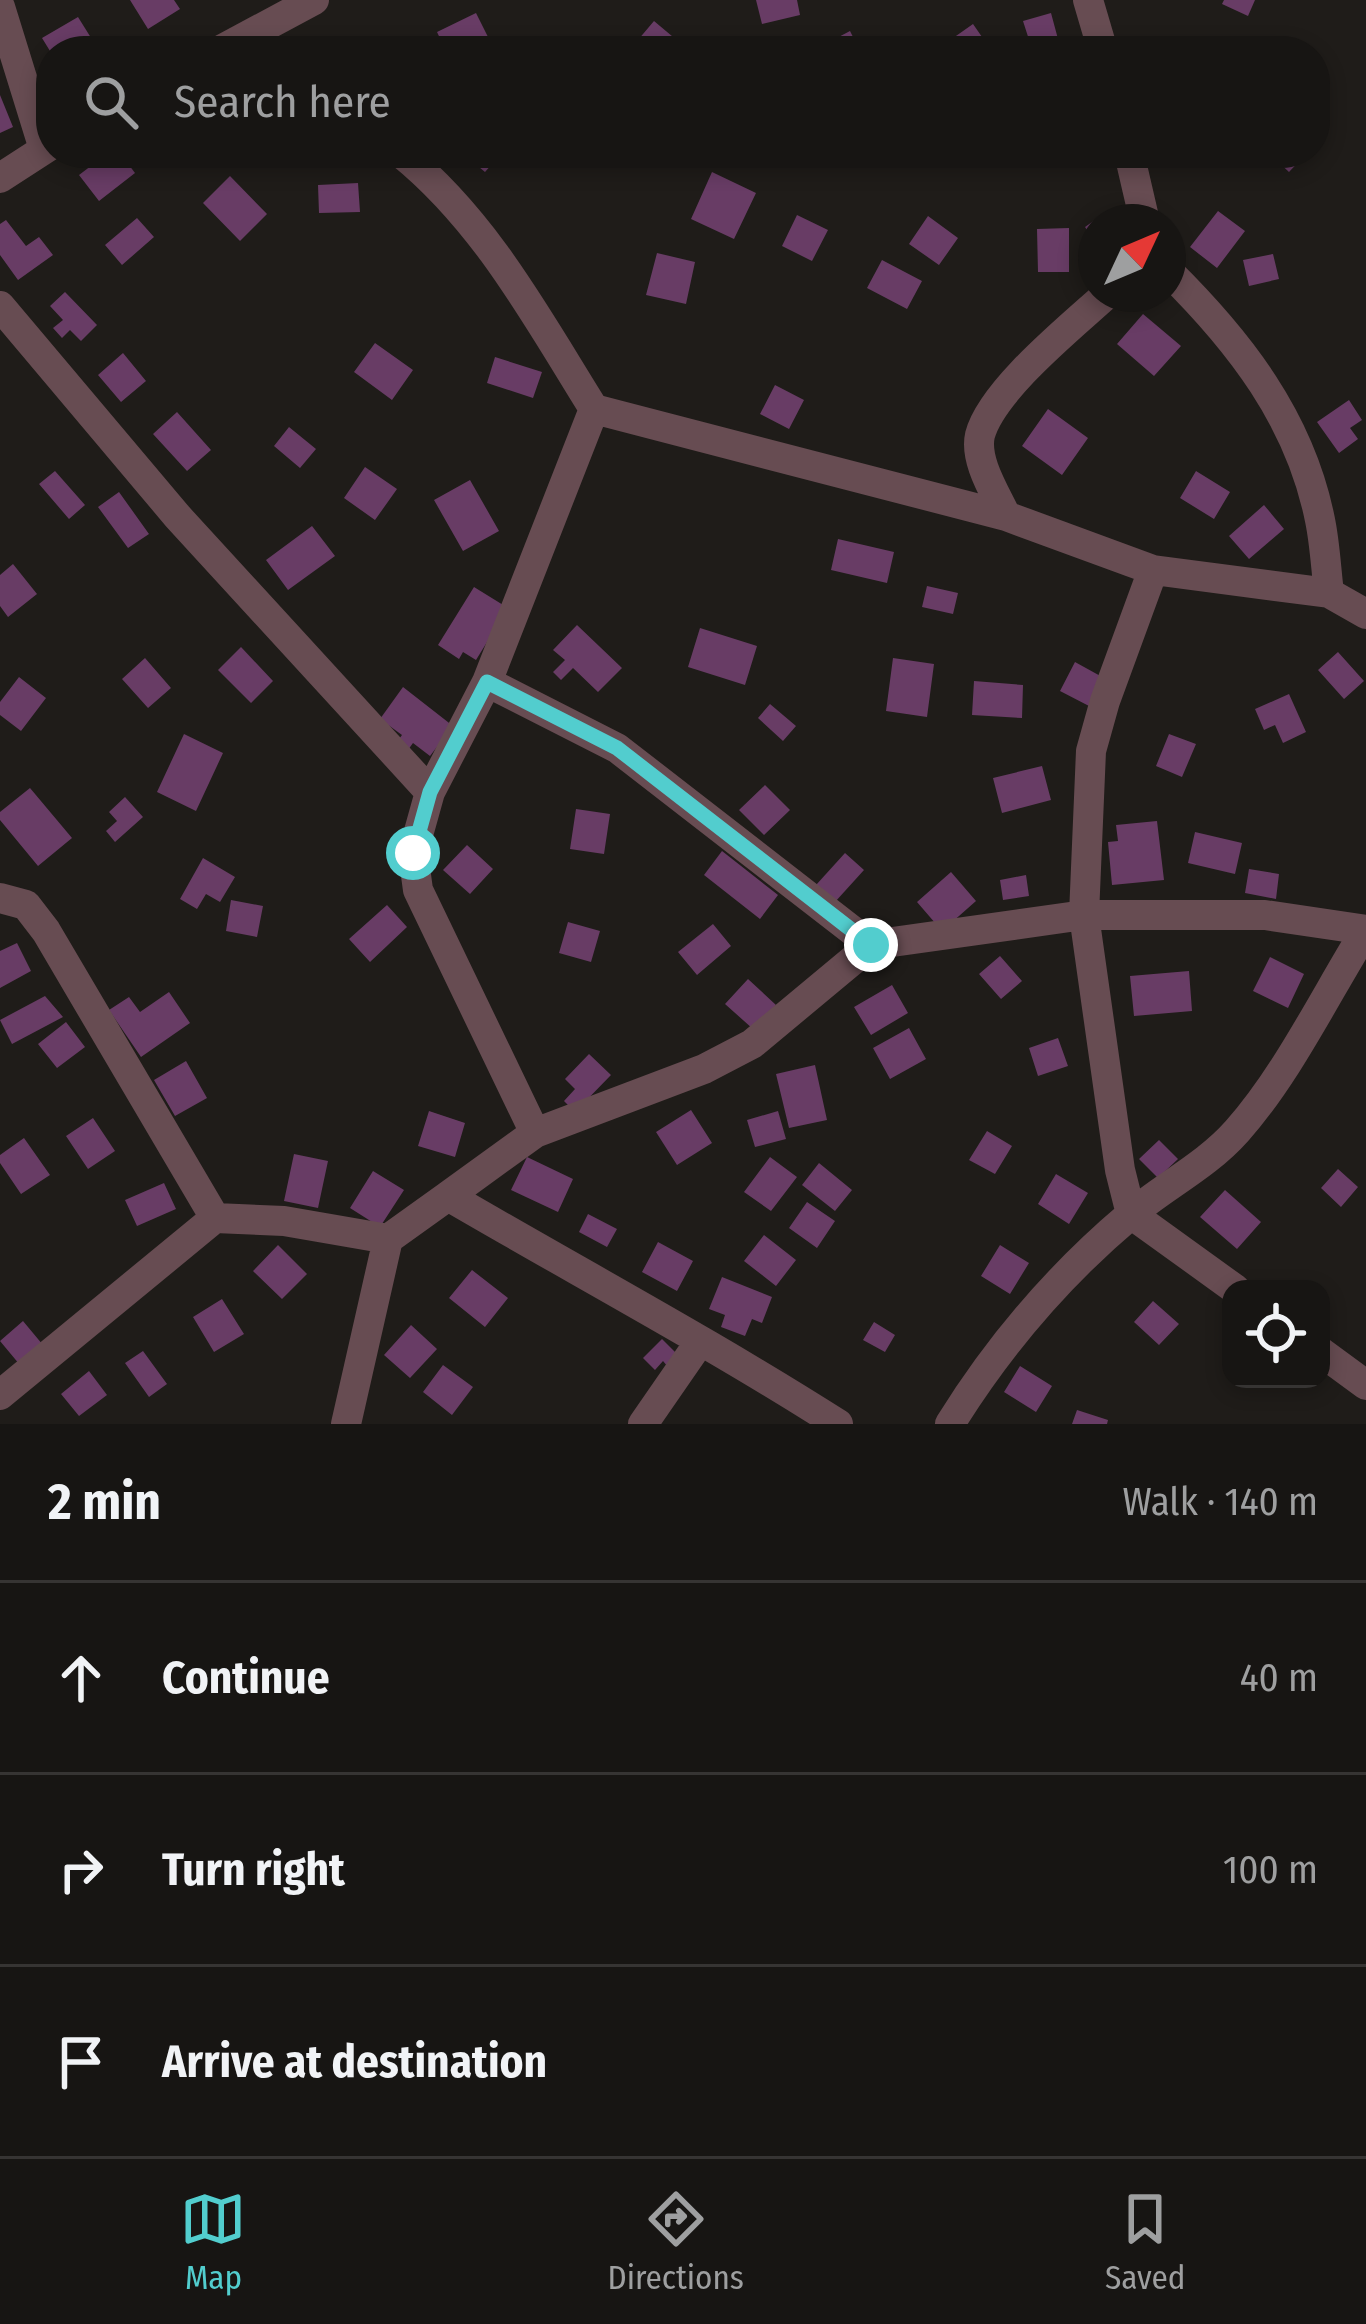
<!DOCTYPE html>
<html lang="en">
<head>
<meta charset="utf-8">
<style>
	:root { --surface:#171513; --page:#201e1c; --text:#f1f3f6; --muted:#9e9fa0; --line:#363433; --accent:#52cdce }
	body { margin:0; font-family:"Fira Sans Condensed",sans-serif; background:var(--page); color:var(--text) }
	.controls { position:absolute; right:36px; bottom:36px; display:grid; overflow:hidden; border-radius:24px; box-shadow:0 6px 18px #0003 }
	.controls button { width:108px; height:108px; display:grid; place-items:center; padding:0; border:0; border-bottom:3px solid var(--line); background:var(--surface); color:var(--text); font:60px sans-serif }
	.compass { position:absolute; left:1078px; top:204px; width:108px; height:108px; border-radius:50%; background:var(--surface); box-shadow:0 6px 18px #0003; rotate:46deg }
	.stop { position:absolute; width:36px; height:36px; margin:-27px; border:9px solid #52cdce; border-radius:50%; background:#fff }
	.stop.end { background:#52cdce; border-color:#fff; box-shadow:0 3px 12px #0008 }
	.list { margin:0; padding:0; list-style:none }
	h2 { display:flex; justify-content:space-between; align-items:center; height:156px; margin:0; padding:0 48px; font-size:51px }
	h2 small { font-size:39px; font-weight:400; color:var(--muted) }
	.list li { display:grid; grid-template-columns:78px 1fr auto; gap:36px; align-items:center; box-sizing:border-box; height:192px; padding:0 48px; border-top:3px solid var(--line) }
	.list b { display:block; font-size:45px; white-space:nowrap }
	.list em { font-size:39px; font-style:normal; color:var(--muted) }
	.icon { flex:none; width:66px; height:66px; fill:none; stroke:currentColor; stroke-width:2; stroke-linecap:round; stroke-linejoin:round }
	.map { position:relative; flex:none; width:1366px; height:1424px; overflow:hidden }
	.search { position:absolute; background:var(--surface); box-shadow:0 6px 18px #0003; left:36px; right:36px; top:36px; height:132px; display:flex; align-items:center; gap:30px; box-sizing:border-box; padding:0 42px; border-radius:48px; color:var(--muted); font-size:45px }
	.sheet { height:732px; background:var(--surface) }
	nav { display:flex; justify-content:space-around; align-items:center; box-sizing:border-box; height:168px; border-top:3px solid var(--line); background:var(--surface); font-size:33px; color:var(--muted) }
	nav a { display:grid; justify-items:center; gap:6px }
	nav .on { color:var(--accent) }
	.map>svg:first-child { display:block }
	.building { fill:#683c65 }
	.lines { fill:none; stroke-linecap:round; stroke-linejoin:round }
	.street { stroke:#674c52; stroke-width:30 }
	.route { stroke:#52cdce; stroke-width:15 }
</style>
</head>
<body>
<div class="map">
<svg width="1366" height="1424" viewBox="0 0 1366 1424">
	<rect width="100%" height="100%" fill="#1f1c19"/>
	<!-- building -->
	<path class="building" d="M130 0H174L180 9 148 29Z
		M756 0H797L800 15 762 24Z
		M1224 0H1255L1248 16 1222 4Z
		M476 13 495 51H446L437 32Z
		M1051 13 1058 39 1031 46 1023 21Z
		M78 17 93 41 76 51H50L42 38Z
		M654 21 685 47 681 51H637L632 47Z
		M973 24 989 47 983 51H951L946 43Z
		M850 31 860 51H812Z
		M383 36 391 51H353Z
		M0 95 13 127 0 133Z
		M108 153H120L135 173 99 201 79 175Z
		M462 153H502L485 172Z
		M1277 153H1307L1289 172 1273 157Z
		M712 172 756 193 734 239 691 219Z
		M230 176 267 214 240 241 203 203Z
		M358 183 360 212 319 213 318 185Z
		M1109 210 1117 222H1096V243L1085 227Z
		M1218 211 1245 231 1217 268 1190 247Z
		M797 215 828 230 812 261 782 246Z
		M928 216 958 238 939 265 909 244Z
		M137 218 154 237 122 265 105 245Z
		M6 220 26 246 39 237 53 255 18 280 0 255V224Z
		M1069 228V272H1038L1037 229Z
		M657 253 695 262 686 304 646 295Z
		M1273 254 1279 279 1249 286 1243 260Z
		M882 260 922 281 907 309 867 288Z
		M65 292 97 325 81 341 70 330 62 338 53 328 63 320 50 306Z
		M1143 314 1181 346 1154 376 1117 344Z
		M375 343 413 370 392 400 354 372Z
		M123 353 146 381 121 402 98 375Z
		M495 357 542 372 533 398 487 383Z
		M775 385 804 400 789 429 760 414Z
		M1349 400 1362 420 1350 428 1358 439 1339 453 1317 422Z
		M1048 409 1088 438 1062 475 1022 446Z
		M177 412 211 450 187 471 153 434Z
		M289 427 316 449 300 468 274 446Z
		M365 467 397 489 375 520 344 498Z
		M55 471 85 505 69 519 39 484Z
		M1196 471 1230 492 1214 519 1180 498Z
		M470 480 499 531 463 551 434 500Z
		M119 492 149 534 128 548 98 507Z
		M1264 505 1284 529 1249 559 1229 536Z
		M312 526 335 556 288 590 266 560Z
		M838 539 894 552 887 583 831 570Z
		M13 564 37 594 8 617 0 606V575Z
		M927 586 958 593 953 614 922 607Z
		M474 587 508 608 476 660 463 652 459 659 438 645Z
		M577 625 622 668 598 692 573 668 561 680 553 672 565 660 553 650Z
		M700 628 757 646 745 685 688 667Z
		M241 647 273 681 251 703 218 670Z
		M1338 652 1364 681 1344 699 1318 670Z
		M145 658 171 688 148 708 122 679Z
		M893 658 934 664 927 717 886 711Z
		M1075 662 1104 678 1089 706 1060 691Z
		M19 677 46 698 21 731 0 715V702Z
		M974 681 1023 685 1022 718 972 715Z
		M403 687 453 726 430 756 413 743 405 754 394 746 402 735 380 719Z
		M1289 694 1306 732 1283 743 1275 725 1264 730 1255 709Z
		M770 704 796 726 783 741 758 718Z
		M184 734 223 753 196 811 157 792Z
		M1169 734 1196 744 1182 777 1156 766Z
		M1042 766 1051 800 1002 813 993 778Z
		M765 785 790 810 764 835 739 810Z
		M30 788 72 838 38 866 0 820V812Z
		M125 797 143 817 115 842 106 831 117 821 109 812Z
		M576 809 610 814 604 854 570 849Z
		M1157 821 1164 880 1112 885 1108 842 1118 841 1116 825Z
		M1195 832 1242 843 1235 874 1188 863Z
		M467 845 493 869 470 894 443 870Z
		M722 851 778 895 760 919 704 875Z
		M845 853 864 870 835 902 816 885Z
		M203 858 235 877 220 902 206 894 197 909 180 899Z
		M1249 869 1279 874 1276 899 1245 893Z
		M951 872 976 901 942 931 917 902Z
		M1026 875 1029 896 1003 900 1000 880Z
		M231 900 263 906 257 937 226 931Z
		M387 905 407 927 370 962 349 939Z
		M568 922 600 931 591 962 559 953Z
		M713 924 731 946 697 975 678 952Z
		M17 943 31 971 0 988V951Z
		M1000 956 1022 981 1001 999 979 974Z
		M1270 957 1304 974 1288 1008 1253 991Z
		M1189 971 1192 1011 1134 1016 1130 976Z
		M748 979 776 1005 753 1029 725 1004Z
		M892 985 908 1013 871 1035 854 1007Z
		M169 992 190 1023 141 1057 109 1010 129 997 140 1012Z
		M45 996 63 1017 12 1044 0 1020Z
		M66 1022 85 1047 57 1068 38 1044Z
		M909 1028 926 1059 890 1079 873 1048Z
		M1058 1038 1068 1066 1038 1076 1029 1048Z
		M589 1054 611 1075 575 1112 564 1101 575 1089 565 1079Z
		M186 1061 207 1098 175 1116 154 1080Z
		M815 1065 827 1120 789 1128 776 1074Z
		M691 1110 712 1143 677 1165 656 1132Z
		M429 1111 465 1123 455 1157 418 1146Z
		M778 1111 786 1139 755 1147 747 1120Z
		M93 1118 115 1151 88 1169 66 1136Z
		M987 1131 1012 1146 995 1174 969 1160Z
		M24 1138 50 1175 21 1194 0 1163V1155Z
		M1159 1140 1178 1159 1158 1178 1139 1159Z
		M294 1154 328 1161 318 1208 284 1201Z
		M527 1157 573 1179 558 1212 511 1190Z
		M770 1157 797 1177 771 1211 744 1192Z
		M819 1163 852 1190 835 1211 802 1185Z
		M1338 1169 1358 1187 1341 1207 1321 1188Z
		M373 1171 404 1190 380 1227 350 1208Z
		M1056 1174 1088 1193 1069 1224 1038 1204Z
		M164 1183 176 1209 137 1226 125 1200Z
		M1225 1190 1261 1222 1237 1249 1200 1217Z
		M807 1202 835 1221 817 1248 789 1228Z
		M588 1214 617 1229 607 1247 579 1232Z
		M764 1235 796 1260 776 1286 744 1261Z
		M658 1242 693 1261 677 1291 642 1272Z
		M278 1245 307 1274 282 1299 253 1271Z
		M1000 1245 1029 1263 1010 1294 981 1276Z
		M472 1270 508 1298 485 1327 449 1298Z
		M722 1277 772 1297 762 1323 752 1319 745 1336 721 1327 725 1315 709 1309Z
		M222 1299 244 1334 214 1352 193 1317Z
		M1153 1301 1179 1324 1159 1345 1134 1322Z
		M23 1321 43 1345 20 1365 0 1341Z
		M874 1322 895 1335 885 1352 863 1340Z
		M411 1325 437 1349 410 1378 384 1355Z
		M662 1339 679 1356 668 1367 663 1361 655 1370 643 1358Z
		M143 1351 167 1384 149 1397 125 1363Z
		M443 1365 473 1387 452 1415 423 1392Z
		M1020 1366 1052 1386 1036 1412 1004 1392Z
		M89 1371 107 1395 79 1416 61 1394Z
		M1077 1410 1108 1420 1107 1424H1072Z"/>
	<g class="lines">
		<!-- street -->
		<path class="street" d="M1088 0 1103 51
			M0 7 44 149
			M219 51 314 0
			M401 153C486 222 537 318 594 409L1006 516 1153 570 1329 593 1366 614
			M1129 153 1145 222
			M0 178 51 145
			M1168 271C1239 341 1300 419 1320 520 1325 544 1326 569 1329 593
			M0 306 177 516 430 792
			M1006 516C996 494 974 461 980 435 992 390 1072 326 1107 294
			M1153 570 1105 701 1091 751 1084 915 1120 1170 1131 1214 1235 1289
			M487 682 617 748 871 945
			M0 898 26 905 46 931 215 1218
			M535 1133 418 890 413 853 430 792 487 682 594 409
			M448 1196 535 1133 704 1069 752 1044 871 945 1084 915H1265L1366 930C1326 994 1287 1075 1237 1131 1206 1166 1164 1186 1129 1216 1058 1276 999 1345 950 1424
			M1321 1352 1366 1385
			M0 1395 215 1218 284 1221 388 1239
			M346 1424 388 1239 448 1196C578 1272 711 1343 838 1424
			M643 1424 699 1343"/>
	</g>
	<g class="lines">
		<!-- route -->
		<path class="route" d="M413 853 430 792 487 682 617 748 871 945"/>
	</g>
</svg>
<div class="controls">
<button><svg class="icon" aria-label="locate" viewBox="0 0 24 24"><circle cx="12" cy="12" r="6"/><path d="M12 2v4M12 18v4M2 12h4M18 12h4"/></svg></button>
</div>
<svg class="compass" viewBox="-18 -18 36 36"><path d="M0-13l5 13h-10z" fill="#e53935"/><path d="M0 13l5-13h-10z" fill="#9e9fa0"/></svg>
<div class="stop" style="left:413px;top:853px"></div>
<div class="stop end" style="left:871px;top:945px"></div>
<div class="search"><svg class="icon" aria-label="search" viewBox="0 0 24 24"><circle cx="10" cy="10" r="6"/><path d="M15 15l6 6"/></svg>Search here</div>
</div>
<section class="sheet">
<h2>2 min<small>Walk · 140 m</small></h2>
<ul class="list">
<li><svg class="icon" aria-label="ahead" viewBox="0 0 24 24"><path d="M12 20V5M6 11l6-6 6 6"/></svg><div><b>Continue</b></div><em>40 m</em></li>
<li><svg class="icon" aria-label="right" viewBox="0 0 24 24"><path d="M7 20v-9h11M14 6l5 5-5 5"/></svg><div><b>Turn right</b></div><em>100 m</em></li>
<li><svg class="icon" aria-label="arrive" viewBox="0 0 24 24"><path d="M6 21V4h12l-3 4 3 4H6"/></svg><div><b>Arrive at destination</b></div></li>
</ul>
</section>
<nav>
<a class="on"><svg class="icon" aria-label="map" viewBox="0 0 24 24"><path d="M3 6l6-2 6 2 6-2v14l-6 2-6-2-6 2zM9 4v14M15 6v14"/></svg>Map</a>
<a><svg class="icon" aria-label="directions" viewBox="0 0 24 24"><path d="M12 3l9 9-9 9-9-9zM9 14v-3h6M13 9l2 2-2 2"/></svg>Directions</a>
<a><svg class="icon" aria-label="saved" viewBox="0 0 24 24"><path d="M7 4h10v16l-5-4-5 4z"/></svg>Saved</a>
</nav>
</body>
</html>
